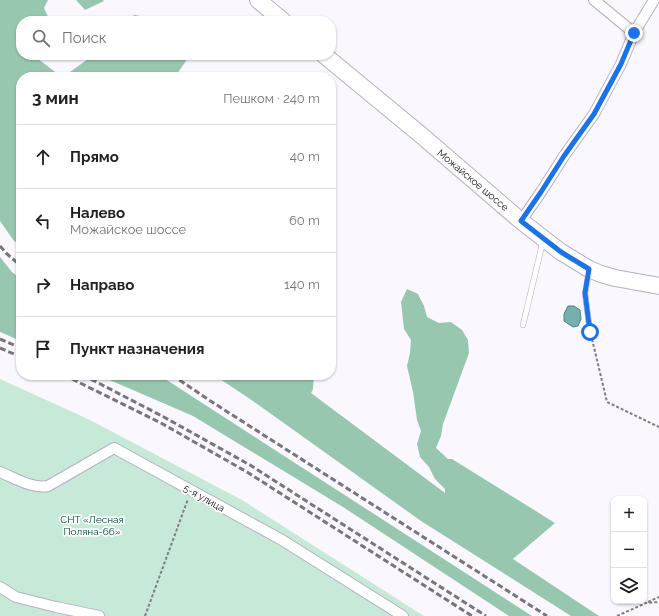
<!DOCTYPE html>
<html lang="ru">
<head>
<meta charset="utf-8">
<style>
	:root { --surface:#fff; --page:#f2f2f2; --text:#202124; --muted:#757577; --line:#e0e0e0 }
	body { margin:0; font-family:Raleway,sans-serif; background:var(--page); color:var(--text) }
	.controls { position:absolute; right:12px; bottom:12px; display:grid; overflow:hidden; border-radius:8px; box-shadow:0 1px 3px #0004 }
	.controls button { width:36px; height:36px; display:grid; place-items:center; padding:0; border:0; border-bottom:1px solid var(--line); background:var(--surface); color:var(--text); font:20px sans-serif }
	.stop { position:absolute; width:12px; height:12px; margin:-9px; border:3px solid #1a73e8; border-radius:50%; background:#fff }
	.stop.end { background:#1a73e8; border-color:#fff; box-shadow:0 1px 4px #0008 }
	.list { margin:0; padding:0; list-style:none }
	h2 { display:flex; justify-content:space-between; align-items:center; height:52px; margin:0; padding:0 16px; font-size:17px }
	h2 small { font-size:13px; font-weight:400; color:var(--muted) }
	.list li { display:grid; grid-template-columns:26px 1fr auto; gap:12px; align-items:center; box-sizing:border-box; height:64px; padding:0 16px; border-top:1px solid var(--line) }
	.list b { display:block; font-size:15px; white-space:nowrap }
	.list p { margin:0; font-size:13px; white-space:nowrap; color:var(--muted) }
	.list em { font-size:13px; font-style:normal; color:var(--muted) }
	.icon { flex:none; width:22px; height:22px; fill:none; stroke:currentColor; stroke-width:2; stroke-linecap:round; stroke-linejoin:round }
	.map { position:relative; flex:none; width:659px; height:616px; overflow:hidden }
	.search { position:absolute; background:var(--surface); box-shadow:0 1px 3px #0004; left:16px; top:16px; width:320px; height:44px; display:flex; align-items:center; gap:10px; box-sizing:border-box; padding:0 14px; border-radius:16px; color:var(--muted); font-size:15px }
	.panel { position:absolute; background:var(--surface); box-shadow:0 1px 3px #0004; left:16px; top:72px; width:320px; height:308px; border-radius:16px }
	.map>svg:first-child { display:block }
	.green { fill:#c6ead7 }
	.forest { fill:#97c8af }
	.water { fill:#73b0b0; stroke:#567f82 }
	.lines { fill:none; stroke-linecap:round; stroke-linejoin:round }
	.service-casing { stroke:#b7adc8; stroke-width:6 }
	.minor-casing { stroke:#b7adc8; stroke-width:12 }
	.primary-casing { stroke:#b7adc8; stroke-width:18 }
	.path { stroke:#807d85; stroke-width:2; stroke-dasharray:3 2; stroke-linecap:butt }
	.service { stroke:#fff; stroke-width:5 }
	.minor { stroke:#fff; stroke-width:10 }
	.primary { stroke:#fff; stroke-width:16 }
	.rail { stroke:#78757c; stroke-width:3; stroke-dasharray:6 3; stroke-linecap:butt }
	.route { stroke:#1a73e8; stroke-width:5 }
	.labels { text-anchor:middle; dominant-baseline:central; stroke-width:3.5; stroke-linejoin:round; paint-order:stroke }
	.street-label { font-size:10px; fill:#120e17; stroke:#fff }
	.park-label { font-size:10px; fill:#02452d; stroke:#fff }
</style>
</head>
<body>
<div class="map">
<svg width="659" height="616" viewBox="0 0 659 616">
	<rect width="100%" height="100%" fill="#faf8fe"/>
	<!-- green -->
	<path class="green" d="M0 379 88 419 242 500 424 616H0Z"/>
	<!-- forest -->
	<path class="forest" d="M0 0H48L44 8 50 21H21V55H39L38 59 62 77H21V245L14 241 0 221Z
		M76 0H103L104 1 85 10Z
		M135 15 165 21H119Z
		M89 55H190L175 77H63L88 59Z
		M0 257 12 272 21 279V341L0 332Z
		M407 289 418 294 424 306 427 317 439 323 451 322 462 330 468 340 469 353 443 424 441 436 436 448 448 459H452L555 523 513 559 599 616H571L421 521 250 399 214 375H314L313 389 311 393 445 493V489L435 479 429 467 420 457 417 444 421 431 417 420 413 392 407 366 410 353 411 340 404 329 401 302Z
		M98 375H159L532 616H509L343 507 193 416Z"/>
	<!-- water -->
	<path class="water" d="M568 306H574L580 310 581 319 578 326 573 327 564 321V314Z"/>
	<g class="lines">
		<!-- service casing -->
		<g class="service-casing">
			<path id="service" d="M589 272 585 293 590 332
				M523 325 543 241"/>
		</g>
		<!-- minor casing -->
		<g class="minor-casing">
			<path id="minor" d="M594 0 634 33
				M521 221 541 192 564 156 594 114 621 64 634 33 654 0
				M0 472C15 478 32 489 48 486L114 448 282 540 403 616
				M0 587 16 597 56 607 99 616"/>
		</g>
		<!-- primary casing -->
		<g class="primary-casing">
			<path id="primary" d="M258 0 283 21
				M324 55 421 135 521 221 561 252 589 269 601 274 615 278 659 286"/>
		</g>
		<!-- path -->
		<path class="path" d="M296 18 300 21
			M592 339 607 402 659 427
			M648 602 659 597
			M145 616 188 499
			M617 616 646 603 659 602"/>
		<!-- service -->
		<use href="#service" class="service"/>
		<!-- minor -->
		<use href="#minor" class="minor"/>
		<!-- primary -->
		<use href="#primary" class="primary"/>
		<!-- rail -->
		<path class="rail" d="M0 246 6 253 21 266
			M0 339 21 348
			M0 348 21 357
			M64 375 161 423 247 472 472 616
			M83 375 162 416 250 465 486 616
			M172 375 212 402 547 616"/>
	</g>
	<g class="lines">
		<!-- route -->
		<path class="route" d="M590 332 585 293 589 269 561 252 521 221 541 192 564 156 594 114 621 64 634 33"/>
	</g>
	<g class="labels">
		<!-- street labels -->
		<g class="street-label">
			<text transform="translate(473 180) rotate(40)">Можайское шоссе</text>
			<text transform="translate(204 498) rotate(29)">5-я улица</text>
		</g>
		<!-- park labels -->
		<g class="park-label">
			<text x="92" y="519">СНТ «Лесная<tspan x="92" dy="12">Поляна-66»</tspan></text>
		</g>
	</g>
</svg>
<div class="controls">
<button>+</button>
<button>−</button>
<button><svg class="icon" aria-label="layers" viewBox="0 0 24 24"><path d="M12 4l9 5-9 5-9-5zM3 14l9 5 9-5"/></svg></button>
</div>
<div class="stop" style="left:590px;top:332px"></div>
<div class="stop end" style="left:634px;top:33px"></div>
<div class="search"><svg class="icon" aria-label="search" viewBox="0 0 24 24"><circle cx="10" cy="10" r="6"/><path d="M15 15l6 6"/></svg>Поиск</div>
<section class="panel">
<h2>3 мин<small>Пешком · 240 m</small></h2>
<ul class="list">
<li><svg class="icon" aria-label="ahead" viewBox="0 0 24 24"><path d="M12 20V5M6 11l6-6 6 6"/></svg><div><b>Прямо</b></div><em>40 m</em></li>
<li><svg class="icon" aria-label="left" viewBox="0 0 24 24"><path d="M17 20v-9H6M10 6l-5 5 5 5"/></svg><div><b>Налево</b><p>Можайское шоссе</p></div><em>60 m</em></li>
<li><svg class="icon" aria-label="right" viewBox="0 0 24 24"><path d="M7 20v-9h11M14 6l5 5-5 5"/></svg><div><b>Направо</b></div><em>140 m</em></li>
<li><svg class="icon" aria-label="arrive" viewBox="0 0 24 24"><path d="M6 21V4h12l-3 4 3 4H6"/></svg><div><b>Пункт назначения</b></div></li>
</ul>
</section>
</div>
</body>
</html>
